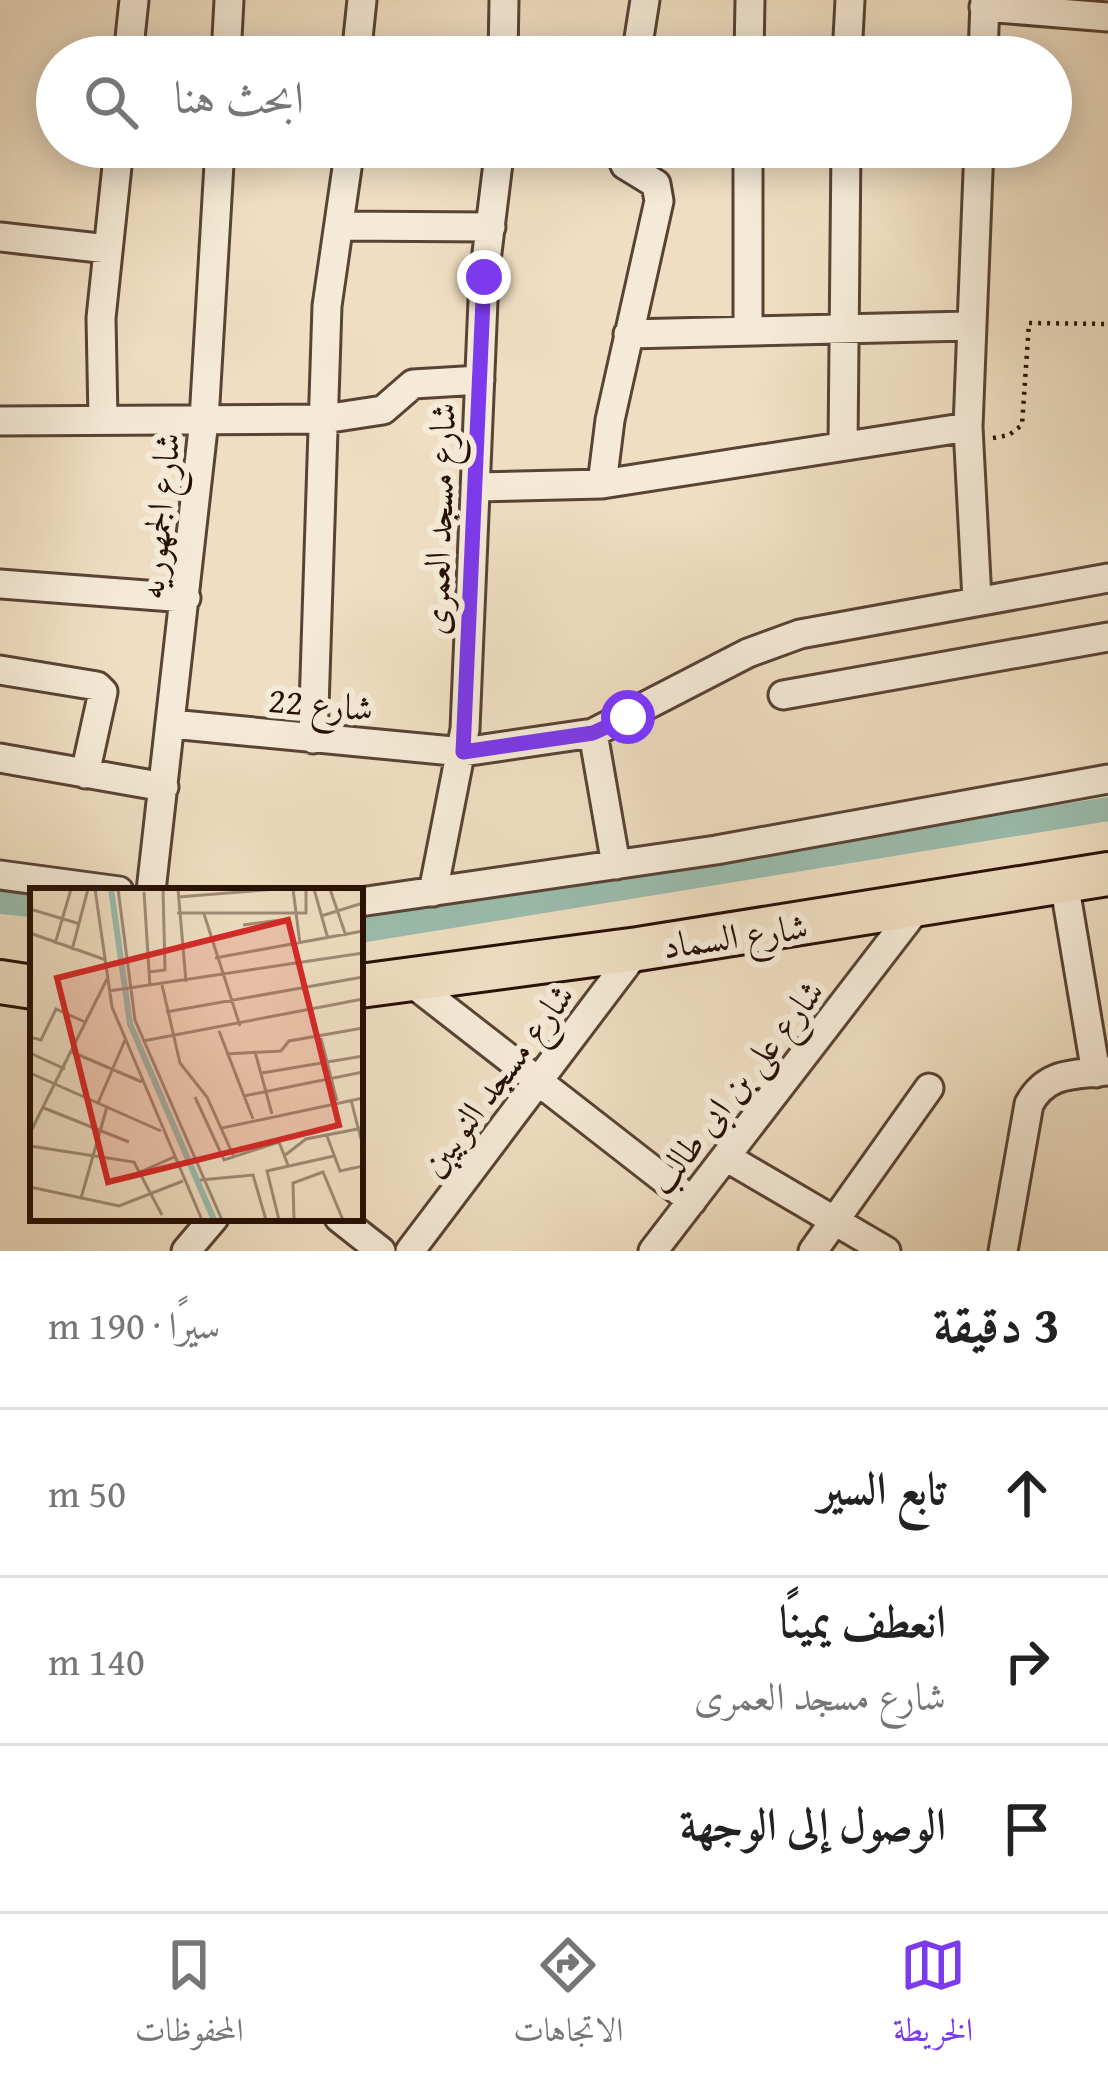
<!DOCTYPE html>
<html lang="ar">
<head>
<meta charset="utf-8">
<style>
	:root { --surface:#fff; --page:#f2f2f2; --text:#222; --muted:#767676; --line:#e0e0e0; --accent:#7c3aed }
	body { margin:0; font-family:"Gentium Book Plus",Amiri,serif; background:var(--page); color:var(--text); direction:rtl }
	.stop { position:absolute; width:36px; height:36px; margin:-27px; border:9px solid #7c3aed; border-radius:50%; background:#fff }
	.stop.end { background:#7c3aed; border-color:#fff; box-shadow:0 3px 12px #0008 }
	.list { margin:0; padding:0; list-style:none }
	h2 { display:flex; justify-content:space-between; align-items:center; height:156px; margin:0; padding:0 48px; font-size:51px }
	h2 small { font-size:39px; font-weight:400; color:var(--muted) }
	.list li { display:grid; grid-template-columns:78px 1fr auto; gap:36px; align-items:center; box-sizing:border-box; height:168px; padding:0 48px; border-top:3px solid var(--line) }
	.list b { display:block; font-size:45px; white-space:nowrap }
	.list p { margin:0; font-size:39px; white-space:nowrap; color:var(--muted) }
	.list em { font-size:39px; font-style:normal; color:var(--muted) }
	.icon { flex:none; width:66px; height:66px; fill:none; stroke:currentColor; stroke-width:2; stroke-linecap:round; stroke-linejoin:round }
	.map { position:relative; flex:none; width:1108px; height:1251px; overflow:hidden; direction:ltr }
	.search { position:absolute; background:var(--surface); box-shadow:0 6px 30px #0003; left:36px; right:36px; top:36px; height:132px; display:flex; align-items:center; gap:30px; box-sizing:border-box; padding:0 42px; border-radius:66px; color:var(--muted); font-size:45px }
	.sheet { height:660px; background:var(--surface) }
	nav { display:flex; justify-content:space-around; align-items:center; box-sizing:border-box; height:168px; border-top:3px solid var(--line); background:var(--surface); font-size:33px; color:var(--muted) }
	nav a { display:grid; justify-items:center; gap:6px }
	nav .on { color:var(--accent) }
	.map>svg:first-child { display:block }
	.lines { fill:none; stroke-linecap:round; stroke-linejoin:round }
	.canal { stroke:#9abdae; stroke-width:24 }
	.minor-casing { stroke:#584334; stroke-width:33 }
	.highway-casing { stroke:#260f04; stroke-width:48 }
	.path { stroke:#260f04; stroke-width:4.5; stroke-dasharray:3 6; stroke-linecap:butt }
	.minor { stroke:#f5ead7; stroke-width:27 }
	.highway { stroke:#efdec2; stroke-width:42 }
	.route { stroke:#7c3aed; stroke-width:15 }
	.labels { text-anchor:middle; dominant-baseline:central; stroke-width:12; stroke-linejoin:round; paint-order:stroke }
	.street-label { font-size:36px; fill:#260f04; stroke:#f5ead7 }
	.inset-river { fill:none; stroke:#9abdae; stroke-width:6 }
	.inset-road { fill:none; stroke:#9f8b76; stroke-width:3 }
	.view { fill:#d62828; fill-opacity:0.15; stroke:#d62828; stroke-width:6 }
	.inset-edge { fill:none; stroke:#260f04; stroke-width:6 }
</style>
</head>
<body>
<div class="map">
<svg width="1108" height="1251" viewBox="0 0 1108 1251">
	<rect width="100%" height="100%" fill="#efdec2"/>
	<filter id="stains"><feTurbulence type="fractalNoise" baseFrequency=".00167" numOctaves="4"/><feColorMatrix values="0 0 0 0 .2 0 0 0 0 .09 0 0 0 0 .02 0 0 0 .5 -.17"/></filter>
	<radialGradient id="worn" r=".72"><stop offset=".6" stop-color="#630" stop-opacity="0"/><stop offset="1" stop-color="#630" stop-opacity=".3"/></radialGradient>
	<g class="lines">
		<!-- canal -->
		<path class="canal" d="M0 902 33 905
			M360 931 1108 809"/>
		<!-- minor casing -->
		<g class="minor-casing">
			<path id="minor" d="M984 7 1108 17
				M128 57 134 0
				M226 57 229 0
				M356 57 362 0
				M503 57 504 0
				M636 57 645 0
				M749 57 750 0
				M847 57 850 0
				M983 57 985 0
				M748 147V327
				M340 226 491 227
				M0 237 108 249
				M628 334 969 326
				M103 419 101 318 119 147
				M0 421 324 419 383 410 413 384 480 380
				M843 445 846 147
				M602 484 610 420 659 201 656 184 625 165 618 147
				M476 487 602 484 968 427
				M0 584 186 598
				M977 600 968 427 979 147
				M0 670 97 686 103 692 85 774
				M783 695 1108 637
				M171 724 463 752 593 733 748 653 800 634 1108 578
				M593 733 616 865
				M313 739 327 306 350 147
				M0 758 164 787
				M0 875 119 891
				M1064 882 1096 1073
				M151 891 204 420 220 147
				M433 892 465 729 484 277 500 147
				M360 902 716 850 1108 779
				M407 979 692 1201
				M726 1157 886 1251
				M339 1218 381 1251
				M186 1251 214 1218
				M410 1251 638 949
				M653 1251 917 908
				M813 1251 929 1088
				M1003 1251 1029 1104C1047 1071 1075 1075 1108 1071"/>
		</g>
		<!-- highway casing -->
		<g class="highway-casing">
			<path id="highway" d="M0 982 33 987
				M360 986 638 949 1108 874"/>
		</g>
		<!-- path -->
		<path class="path" d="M993 438 1009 435 1022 425 1029 323 1108 324"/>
		<!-- minor -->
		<use href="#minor" class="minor"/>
		<!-- highway -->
		<use href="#highway" class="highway"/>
	</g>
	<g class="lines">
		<!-- route -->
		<path class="route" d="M484 277 463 752 593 733 628 717"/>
	</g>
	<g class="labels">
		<!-- street labels -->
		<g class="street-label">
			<text transform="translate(158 516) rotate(-84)">شارع الجمهوريه</text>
			<text transform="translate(438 519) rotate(-88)">شارع مسجد العمرى</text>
			<text transform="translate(321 703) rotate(5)">شارع 22</text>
			<text transform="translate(735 935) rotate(-8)">شارع السماد</text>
			<text transform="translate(496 1079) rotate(-53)">شارع مسجد النوبيين</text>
			<text transform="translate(735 1086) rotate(-52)">شارع على بن ابى طالب</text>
		</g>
	</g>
	<!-- overview -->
	<g transform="translate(30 888)">
		<rect width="333" height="333" fill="#efdec2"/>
		<path class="inset-river" d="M81 1 100 136 184 332"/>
		<path class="inset-road" d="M65 1 82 119 172 332M88 1 105 132 192 332M148 1 156 94M263 1 270 56M284 1 298 51M300 1 316 48M114 4 120 99M148 9 247 1M0 21 50 36M147 25H276V1M174 26 210 138M291 28 333 15M213 37 259 31M0 45 76 72M25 56 41 1M42 62 58 1M185 70 333 43M119 84 135 82 133 1M132 97 150 175 177 209 204 269M79 103 333 65M136 124 333 89M189 143 223 231M0 149 11 152 26 121 55 134M291 150 307 213M113 153 333 111M42 164 112 194M225 164 242 226M0 165 35 181M196 166 251 163 259 153 333 140M0 185 131 243M232 185 333 168M214 208 333 184M165 209 194 272 249 254 258 277M321 212 333 259M68 215 95 152M14 220 99 254M192 240 333 210M0 245 77 91M297 248 310 283 333 278M0 258 104 274 132 327M254 268 276 251 333 240M110 284 144 269M170 292 223 287 236 332M0 299 89 318 153 293M51 310 77 219M249 332 237 283 304 268M264 332 263 295 293 284 313 332"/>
		<path class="view" d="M258 32 309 237 78 294 27 90Z"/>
		<rect width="333" height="333" class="inset-edge"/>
	</g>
	<rect width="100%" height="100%" filter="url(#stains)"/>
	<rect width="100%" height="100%" fill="url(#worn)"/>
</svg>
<div class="stop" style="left:628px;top:717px"></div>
<div class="stop end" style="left:484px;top:277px"></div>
<div class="search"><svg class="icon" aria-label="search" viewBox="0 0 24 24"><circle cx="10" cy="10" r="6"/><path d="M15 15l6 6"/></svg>ابحث هنا</div>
</div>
<section class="sheet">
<h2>3 دقيقة<small>سيرًا · 190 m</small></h2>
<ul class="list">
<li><svg class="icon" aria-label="ahead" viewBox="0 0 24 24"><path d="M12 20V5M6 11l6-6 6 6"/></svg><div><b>تابع السير</b></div><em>50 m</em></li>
<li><svg class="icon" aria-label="right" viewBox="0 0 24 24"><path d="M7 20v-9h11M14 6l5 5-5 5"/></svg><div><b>انعطف يمينًا</b><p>شارع مسجد العمرى</p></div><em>140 m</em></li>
<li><svg class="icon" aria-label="arrive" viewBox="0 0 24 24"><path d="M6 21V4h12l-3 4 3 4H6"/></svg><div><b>الوصول إلى الوجهة</b></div></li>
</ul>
</section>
<nav>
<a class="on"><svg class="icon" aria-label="map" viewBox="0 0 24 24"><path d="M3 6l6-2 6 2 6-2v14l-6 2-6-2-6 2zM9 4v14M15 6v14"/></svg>الخريطة</a>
<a><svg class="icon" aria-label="directions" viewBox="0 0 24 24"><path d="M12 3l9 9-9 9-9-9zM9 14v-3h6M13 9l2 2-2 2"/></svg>الاتجاهات</a>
<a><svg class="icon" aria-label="saved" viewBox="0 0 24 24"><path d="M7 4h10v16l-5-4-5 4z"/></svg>المحفوظات</a>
</nav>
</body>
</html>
